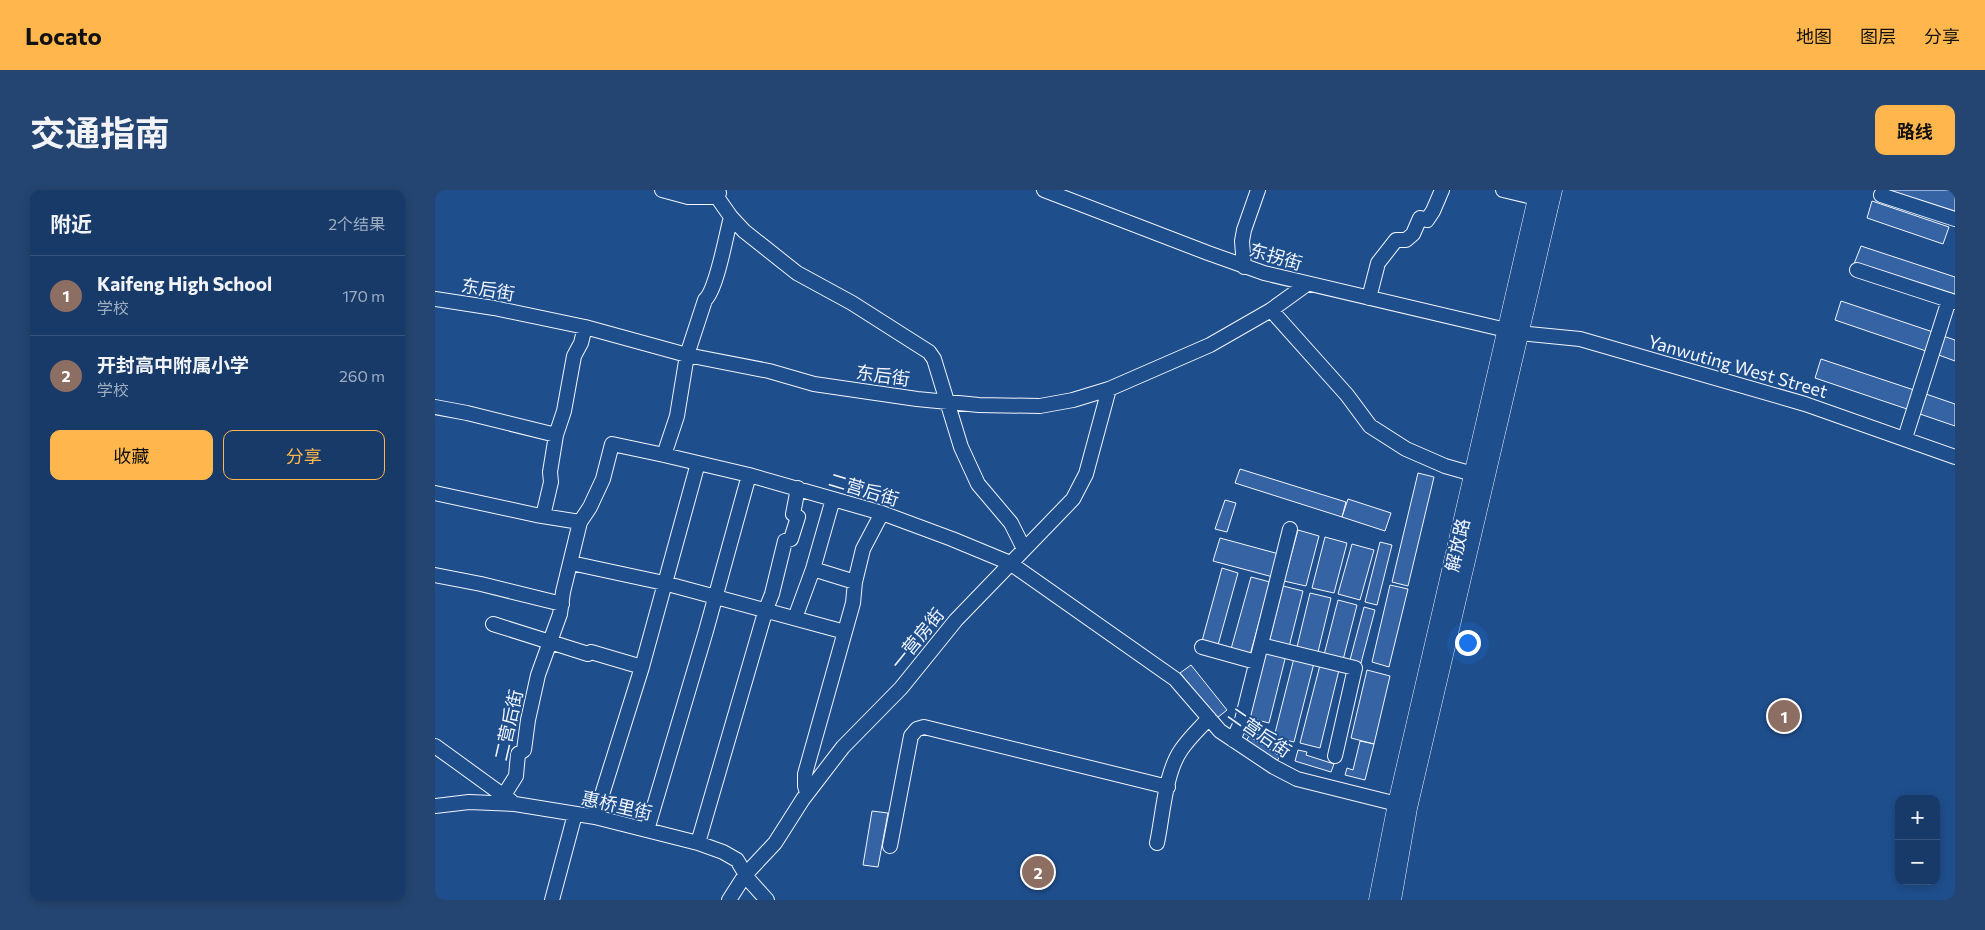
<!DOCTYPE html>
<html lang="zh">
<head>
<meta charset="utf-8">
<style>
	:root { --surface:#173a69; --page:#244571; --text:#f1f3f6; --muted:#9eadc0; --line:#36547d; --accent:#ffb74d }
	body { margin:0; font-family:Commissioner,"Noto Sans SC",sans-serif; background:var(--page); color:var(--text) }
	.controls { position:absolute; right:15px; bottom:15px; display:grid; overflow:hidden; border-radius:10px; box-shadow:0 2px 8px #0003 }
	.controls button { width:45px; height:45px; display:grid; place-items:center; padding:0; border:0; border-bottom:1px solid var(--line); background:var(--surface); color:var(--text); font:25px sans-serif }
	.you { position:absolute; left:1032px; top:452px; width:18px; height:18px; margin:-12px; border:4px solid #fff; border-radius:50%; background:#1a73e8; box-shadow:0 0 0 8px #1a73e833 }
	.badge { display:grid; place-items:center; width:32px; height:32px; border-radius:50%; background:var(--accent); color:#fff; font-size:16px; font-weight:700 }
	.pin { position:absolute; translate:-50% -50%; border:2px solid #fff; box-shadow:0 1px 5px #0006 }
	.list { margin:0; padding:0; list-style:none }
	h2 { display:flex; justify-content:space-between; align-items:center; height:65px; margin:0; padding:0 20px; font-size:21px }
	h2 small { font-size:16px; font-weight:400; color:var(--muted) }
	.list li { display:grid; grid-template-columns:32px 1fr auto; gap:15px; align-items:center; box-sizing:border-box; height:80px; padding:0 20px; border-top:1px solid var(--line) }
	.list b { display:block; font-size:19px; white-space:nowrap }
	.list p { margin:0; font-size:16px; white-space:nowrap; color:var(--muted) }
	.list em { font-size:16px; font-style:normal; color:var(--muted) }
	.actions { display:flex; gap:10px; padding:15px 20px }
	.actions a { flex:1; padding:11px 0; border:1px solid var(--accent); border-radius:10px; text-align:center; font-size:18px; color:var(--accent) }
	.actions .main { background:var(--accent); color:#111 }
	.map { position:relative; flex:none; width:1520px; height:710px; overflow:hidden; border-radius:10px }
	header { display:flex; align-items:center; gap:30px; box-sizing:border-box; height:70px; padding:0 25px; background:var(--accent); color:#111 }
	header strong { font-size:24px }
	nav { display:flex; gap:28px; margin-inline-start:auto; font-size:18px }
	.intro { display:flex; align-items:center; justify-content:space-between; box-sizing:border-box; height:120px; padding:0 30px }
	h1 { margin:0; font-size:35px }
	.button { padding:12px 22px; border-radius:10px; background:var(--accent); color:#111; font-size:18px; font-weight:700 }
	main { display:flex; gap:30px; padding:0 30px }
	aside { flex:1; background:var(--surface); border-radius:10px; box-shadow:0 2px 8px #0003 }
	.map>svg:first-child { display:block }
	.building { fill:#3563a3; stroke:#f2f6ff }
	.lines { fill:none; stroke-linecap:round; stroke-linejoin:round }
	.minor-casing { stroke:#f2f6ff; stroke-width:16 }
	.major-casing { stroke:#f2f6ff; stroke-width:19 }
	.minor { stroke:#1f4e8c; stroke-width:14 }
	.major { stroke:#1f4e8c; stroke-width:18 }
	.labels { text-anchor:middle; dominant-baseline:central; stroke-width:4; stroke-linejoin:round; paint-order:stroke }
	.street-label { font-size:18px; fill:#f2f6ff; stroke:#1f4e8c }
</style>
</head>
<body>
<header>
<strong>Locato</strong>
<nav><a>地图</a><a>图层</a><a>分享</a></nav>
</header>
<div class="intro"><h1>交通指南</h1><a class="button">路线</a></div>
<main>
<aside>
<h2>附近<small>2个结果</small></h2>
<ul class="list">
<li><span class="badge" style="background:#8d6e63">1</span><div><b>Kaifeng High School</b><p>学校</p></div><em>170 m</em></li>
<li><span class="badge" style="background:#8d6e63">2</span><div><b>开封高中附属小学</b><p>学校</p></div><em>260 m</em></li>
</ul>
<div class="actions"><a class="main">收藏</a><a>分享</a></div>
</aside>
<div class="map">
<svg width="1520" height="710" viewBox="0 0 1520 710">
	<rect width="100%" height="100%" fill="#1f4e8c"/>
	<!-- building -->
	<path class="building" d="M1441 0H1520V22Z
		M1437 11 1514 37 1508 54 1432 28Z
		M1426 56 1520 87V108L1419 74Z
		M1406 111 1498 142 1491 161 1400 130Z
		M1508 146 1520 150V171L1501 164Z
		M1386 169 1479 200 1472 219 1380 188Z
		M1488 203 1520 214V236L1482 223Z
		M805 279 911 312 907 327 800 293Z
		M983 283 999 287 973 396 957 392Z
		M913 309 956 323 950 341 907 327Z
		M790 310 801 313 792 342 780 339Z
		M863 340 884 346 871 396 849 391Z
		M890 347 912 353 899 403 877 398Z
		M785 348 844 364 838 387 778 371Z
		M945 352 957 355 942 415 930 412Z
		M917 354 939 360 925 410 903 404Z
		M787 378 803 383 783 455 767 451Z
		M816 387 835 392 815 465 796 459Z
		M955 395 973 399 954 477 937 472Z
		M848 396 868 401 854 457 834 452Z
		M875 403 896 408 883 462 862 457Z
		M903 410 922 415 908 470 889 465Z
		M929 417 940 420 926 473 915 470Z
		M831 460 851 465 834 533 814 528Z
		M859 468 879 473 859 552 839 547Z
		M756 475 792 520 782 528 745 483Z
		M885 475 904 480 885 558 865 553Z
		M932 480 955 486 939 554 916 548Z
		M812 538 848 560 845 566 809 543Z
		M814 546 845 566 842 571 811 551Z
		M925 551 939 554 930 590 910 585 912 578 918 580Z
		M863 560 872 562 871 565 899 574 896 582 860 571Z
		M437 621 453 623 443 677 428 675Z"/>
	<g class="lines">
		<!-- minor casing -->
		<g class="minor-casing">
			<path id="minor" d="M227 0 253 7H282L284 3
				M276 0 282 7 296 27 309 41 362 83 417 113 494 162 499 169 526 257 543 294 576 333 589 359
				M609 0 773 63 829 83 1084 143 1145 149 1370 214 1520 267
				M1068 0 1102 8
				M1446 5 1520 29
				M809 77 807 51 809 40 823 0
				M1422 80 1520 112
				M934 108 943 73 961 50H971L978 44 985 28 992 30 998 21 1007 0
				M0 109 59 118 150 137 252 165 334 181 379 194 482 209 544 215 605 216 638 210 674 199 775 155 836 120 872 94
				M836 120 912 205 935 236 971 259 1010 276 1038 284
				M0 217 32 223 121 245
				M1470 248 1514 110
				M229 265 242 226 252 165 270 110C282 99 291 45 296 27
				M0 303 101 325 145 332
				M108 326 116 292 115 282 121 245 129 221 139 166 146 153 150 137
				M136 373 229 393 410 442
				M378 379 420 392
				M0 385 46 394 127 414
				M360 428 378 379 398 309
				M58 434 153 464 156 462 207 477
				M826 455 920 478 900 566
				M767 457 821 472
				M798 550 807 530 855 339
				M0 556 76 611
				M372 603 370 596V584L418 413 420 392 428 359 447 323
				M69 605 81 586 83 564 89 560 93 530 103 485 125 424 128 402 145 332 155 317 168 289 177 254 229 265 314 285 447 323 517 349 575 373 740 489 785 541 839 577 862 589 962 614
				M0 616 34 612 80 614 160 627 263 653 288 662 302 670 314 690 332 710
				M160 627 207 477 263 273
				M212 640 271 441 314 285
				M263 653 331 419 337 404 350 351 356 349 363 327 358 324 363 298
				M722 653C728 625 730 583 746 560 754 548 765 538 774 528
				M455 656 476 546 482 539 489 537 733 597
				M117 710 140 624
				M294 710 310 685 340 653 368 609 408 557 466 498 521 430 638 309 651 284 674 199"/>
		</g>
		<!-- major casing -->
		<g class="major-casing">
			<path id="major" d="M943 710 962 614 1104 0
				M957 710 973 618 1118 0"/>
		</g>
		<!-- minor -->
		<use href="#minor" class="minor"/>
		<!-- major -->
		<use href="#major" class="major"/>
	</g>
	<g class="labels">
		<!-- street labels -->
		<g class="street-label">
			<text transform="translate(841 66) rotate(16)">东拐街</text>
			<text transform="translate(53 99) rotate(10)">东后街</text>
			<text transform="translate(1303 176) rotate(16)">Yanwuting West Street</text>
			<text transform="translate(448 185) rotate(8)">东后街</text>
			<text transform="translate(429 299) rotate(17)">二营后街</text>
			<text transform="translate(1022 355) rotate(-77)">解放路</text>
			<text transform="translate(482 448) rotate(-51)">一营房街</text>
			<text transform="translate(73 535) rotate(-77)">二营后街</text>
			<text transform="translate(825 542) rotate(35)">二营后街</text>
			<text transform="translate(182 615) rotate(13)">惠桥里街</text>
		</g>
	</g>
</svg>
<div class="controls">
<button>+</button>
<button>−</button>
</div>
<div class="you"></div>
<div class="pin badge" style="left:1349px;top:526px;background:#8d6e63">1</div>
<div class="pin badge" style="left:603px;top:682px;background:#8d6e63">2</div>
</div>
</main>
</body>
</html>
